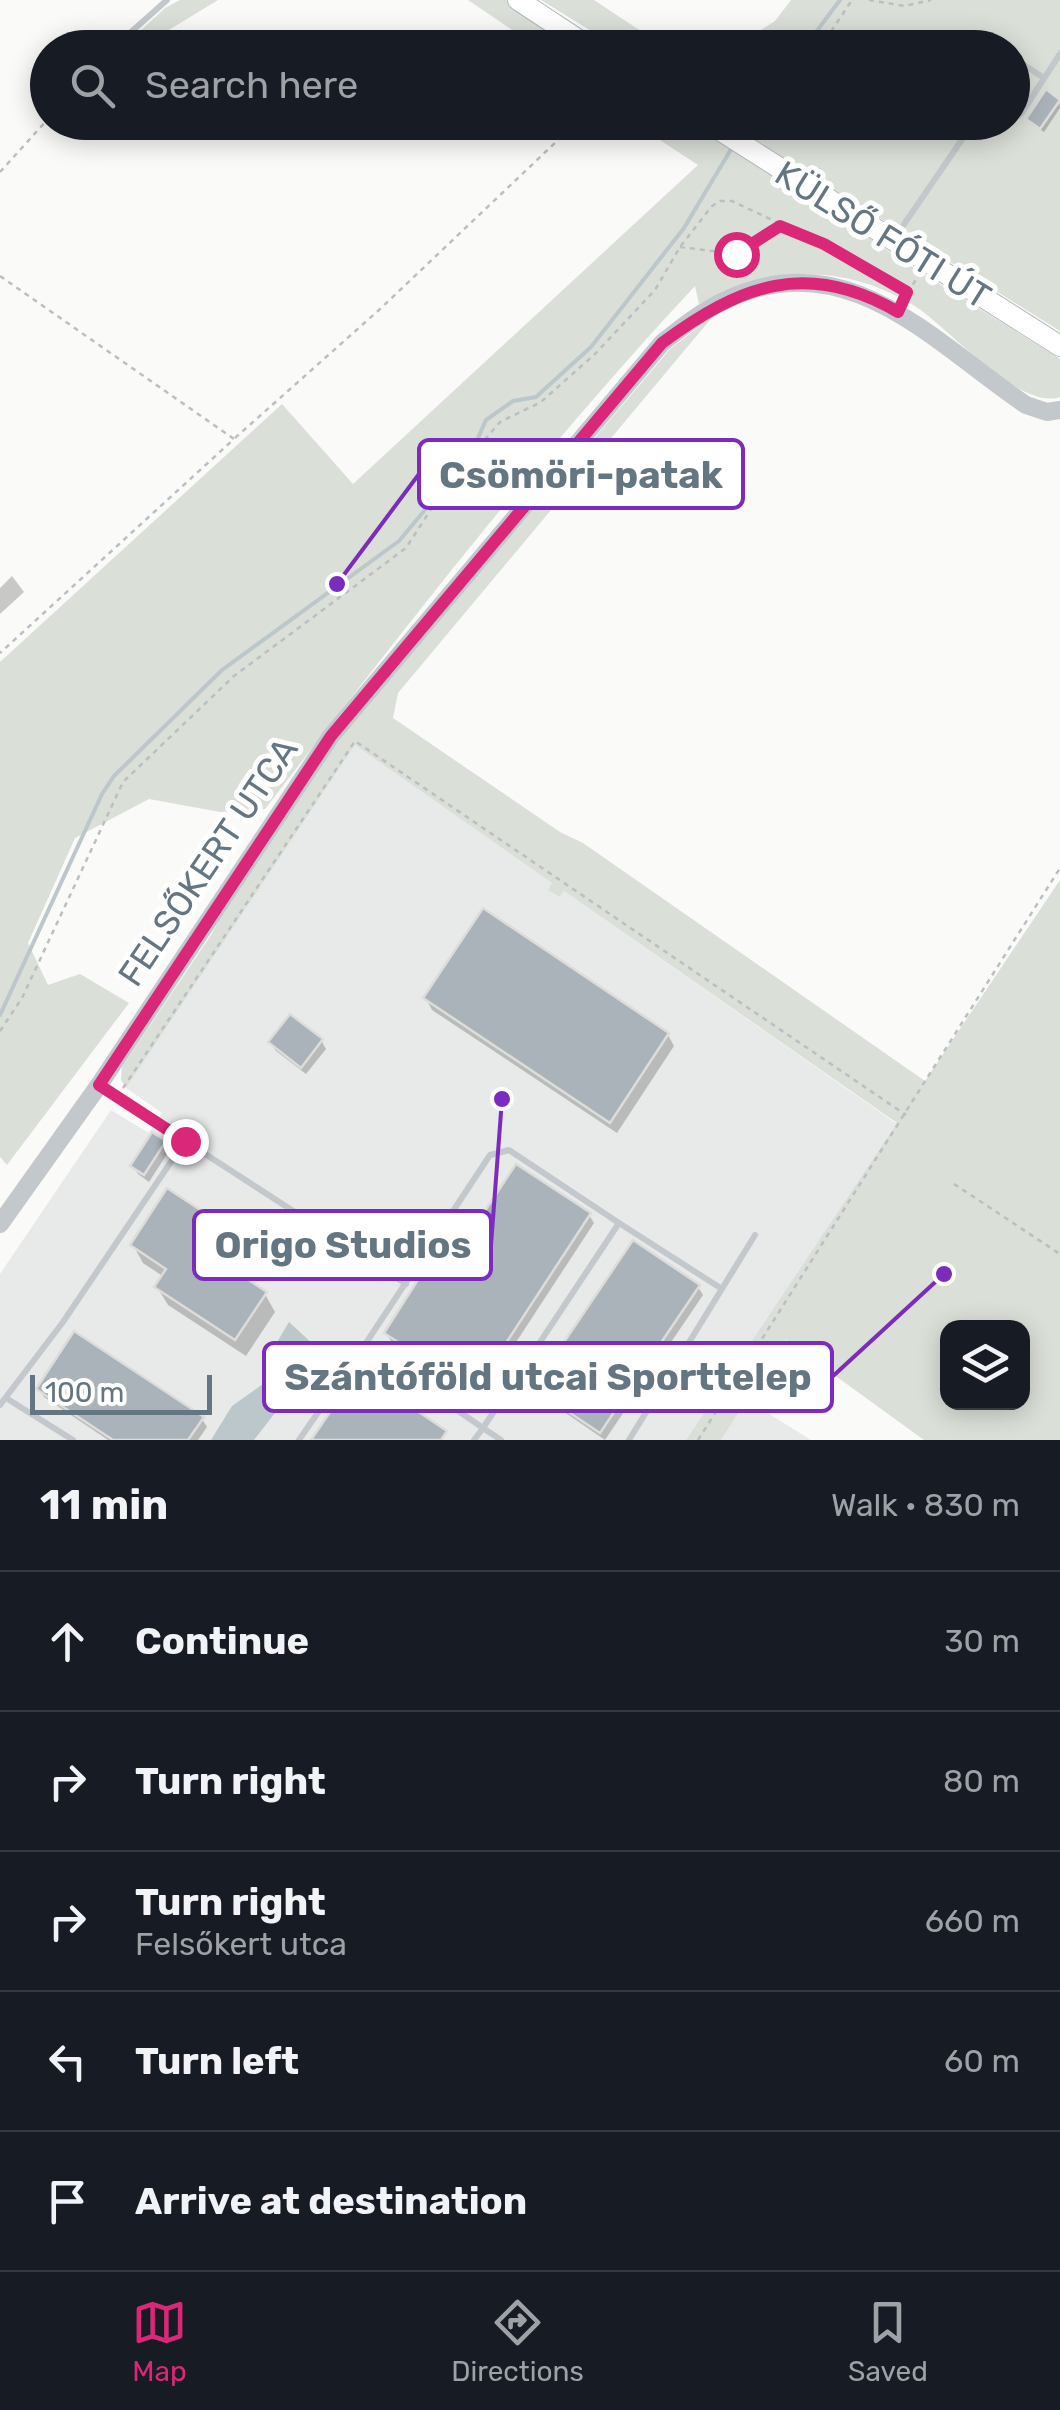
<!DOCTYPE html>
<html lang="en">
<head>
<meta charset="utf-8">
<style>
	:root { --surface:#171b24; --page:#20242c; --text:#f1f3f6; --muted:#9ea1a6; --line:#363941; --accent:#db2777 }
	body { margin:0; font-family:Rubik,sans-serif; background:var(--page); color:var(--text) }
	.controls { position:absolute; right:30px; bottom:30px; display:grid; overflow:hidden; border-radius:20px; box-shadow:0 5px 25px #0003 }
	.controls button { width:90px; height:90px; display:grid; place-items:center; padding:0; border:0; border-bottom:2px solid var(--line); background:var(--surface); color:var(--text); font:50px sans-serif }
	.scale { position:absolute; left:30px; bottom:25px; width:182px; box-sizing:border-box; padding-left:10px; border:5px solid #657683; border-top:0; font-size:28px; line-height:35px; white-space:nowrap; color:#657683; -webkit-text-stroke:8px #fff; paint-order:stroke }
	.stop { position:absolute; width:30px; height:30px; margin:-22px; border:8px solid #db2777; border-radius:50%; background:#fff }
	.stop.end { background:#db2777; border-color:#fff; box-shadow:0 2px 10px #0008 }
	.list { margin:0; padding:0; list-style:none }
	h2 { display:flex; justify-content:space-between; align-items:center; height:130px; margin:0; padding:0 40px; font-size:42px }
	h2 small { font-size:32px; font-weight:400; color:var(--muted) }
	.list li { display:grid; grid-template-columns:65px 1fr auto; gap:30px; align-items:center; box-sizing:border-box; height:140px; padding:0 40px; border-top:2px solid var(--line) }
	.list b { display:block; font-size:38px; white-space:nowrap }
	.list p { margin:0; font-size:32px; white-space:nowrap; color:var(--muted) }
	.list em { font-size:32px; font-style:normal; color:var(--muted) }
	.icon { flex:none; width:55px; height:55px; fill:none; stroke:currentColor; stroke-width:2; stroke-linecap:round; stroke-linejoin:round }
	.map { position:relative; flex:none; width:1060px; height:1440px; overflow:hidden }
	.search { position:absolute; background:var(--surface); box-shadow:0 5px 25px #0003; left:30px; right:30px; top:30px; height:110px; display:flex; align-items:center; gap:25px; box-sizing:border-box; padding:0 35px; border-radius:55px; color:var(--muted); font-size:38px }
	.sheet { height:830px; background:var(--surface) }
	nav { display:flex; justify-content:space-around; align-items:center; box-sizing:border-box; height:140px; border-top:2px solid var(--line); background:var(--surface); font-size:28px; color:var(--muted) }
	nav a { display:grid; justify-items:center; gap:5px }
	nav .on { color:var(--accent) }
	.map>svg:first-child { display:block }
	.built { fill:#e8e9e9 }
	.green { fill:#dadfd7; fill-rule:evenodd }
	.water { fill:#bbc7cb }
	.shadow { fill:#0003 }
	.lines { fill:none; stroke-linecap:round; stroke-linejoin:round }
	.stream { stroke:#bbc7cb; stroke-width:4 }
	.building { fill:#aab3b9; stroke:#dcdcda; stroke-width:2.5 }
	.secondary-casing { stroke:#b3babf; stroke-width:22 }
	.path { stroke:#bbbfc2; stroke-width:2.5; stroke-dasharray:5 5; stroke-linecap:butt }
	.service { stroke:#c3c8cc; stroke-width:6 }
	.tertiary { stroke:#c3c8cc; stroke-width:18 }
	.secondary { stroke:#fff; stroke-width:20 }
	.route { stroke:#db2777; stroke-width:12 }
	.labels { text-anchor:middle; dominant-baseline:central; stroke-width:10; stroke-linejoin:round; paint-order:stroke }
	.street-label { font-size:35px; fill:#657683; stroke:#fff }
	.leader { fill:none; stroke:#7b2cbf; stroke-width:4 }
	.callout-dot { fill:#7b2cbf; stroke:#fff; stroke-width:4 }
	.callout { fill:#fff; stroke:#7b2cbf; stroke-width:4 }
	.callout-label { font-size:38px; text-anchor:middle; font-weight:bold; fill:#657683 }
</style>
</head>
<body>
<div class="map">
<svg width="1060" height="1440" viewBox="0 0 1060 1440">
	<rect width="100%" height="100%" fill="#fafaf8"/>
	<!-- built -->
	<path class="built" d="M355 745 552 883 549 890 558 897 564 891 897 1124 686 1440H0V1274L111 1110 149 1133 162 1113 126 1088Z
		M747 1400 811 1440H721Z"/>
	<!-- green -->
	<path class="green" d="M180 0H218L141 47H123L165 8Z
		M468 0H507L581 47H537Z
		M541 0H594L665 47H617Z
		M791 0H1060V331L738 129 734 123 1012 122V48H733L775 21Z
		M634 123H698L717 134 903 261 1060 359V397C1017 411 947 324 910 303 839 262 769 267 699 304L695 286C540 452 403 630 265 809L220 812 149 799 75 838 28 943 48 985 80 974 129 1003 7 1165 0 1157V662L282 404 353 484 698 165Z
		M714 315 398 693 393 718 560 832 583 843 925 1081 1060 880V1440H924L786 1340 721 1440H686L897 1123 564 891 559 897 548 890 552 883 355 745 126 1088 121 1080 122 1067 211 935 236 889 341 737 670 349ZM948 1328H1022V1402H948Z"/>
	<!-- water -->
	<path class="water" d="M289 1322 315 1346 278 1409 254 1440H211L232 1406 263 1384 267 1359Z"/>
	<!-- shadow -->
	<path class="shadow" d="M1059 100 1060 108 1044 132 1032 124 1029 120Z
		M12 576 24 592 0 614V588Z
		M426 998 668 1035 674 1046 617 1133 432 1010Z
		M321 1040 326 1049 306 1074 276 1051 271 1043Z
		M165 1143 169 1151 149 1182 138 1174 133 1166Z
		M589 1215 594 1223 479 1399 391 1341 386 1333 472 1236Z
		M241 1240 252 1258 239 1277 265 1294 275 1312 246 1356 168 1305 157 1287 164 1277 143 1263 133 1245Z
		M698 1287 703 1295 605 1440 541 1396 536 1388Z
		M39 1389 202 1419 207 1427 198 1440H108L44 1397Z"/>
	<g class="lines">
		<!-- stream -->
		<path class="stream" d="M804 48 840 0
			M741 131 747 122
			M0 1015 102 794 114 776 222 670 399 541 424 511 441 479 474 447 486 420 513 401 536 397 591 347 684 228 733 146"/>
	</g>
	<!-- building -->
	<path class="building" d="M1046 89 1060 100 1040 129 1026 119Z
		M483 908 669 1033 610 1123 423 998Z
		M290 1014 323 1039 301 1068 268 1042Z
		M152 1132 166 1141 144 1175 130 1166Z
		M516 1164 591 1213 474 1392 384 1333 455 1222 471 1232Z
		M167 1188 243 1238 226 1265 267 1292 235 1340 154 1287 166 1269 130 1245Z
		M633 1240 700 1285 600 1433 533 1388Z
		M74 1331 204 1417 188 1440H113L36 1389Z
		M358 1371 447 1431 441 1440H311Z"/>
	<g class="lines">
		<!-- secondary casing -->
		<g class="secondary-casing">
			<path id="secondary" d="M518 0 591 48
				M707 122 1060 346"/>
		</g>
		<!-- path -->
		<path class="path" d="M869 0 905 6 931 0
			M820 48 852 0
			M765 122 767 141
			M0 172 48 119
			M680 247 736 254 778 226
			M0 276 234 439 0 653
			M903 302 919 274
			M235 438 379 310 577 122
			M0 1031 22 998 123 782 234 676 406 548 448 483 500 422 541 402 595 354 655 290 680 247 712 206 720 201H732L823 244 907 292
			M123 1088 355 741 906 1115
			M954 1184 1060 1254
			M698 1440 1060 868"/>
		<!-- service -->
		<path class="service" d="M113 48 167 0
			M1018 61 1044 78
			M1012 120 1021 114 1060 54
			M896 236 974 122
			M100 1086 406 1284
			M619 1223 722 1289
			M6 1398 73 1440
			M0 1405 63 1322 185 1141
			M299 1440 364 1346
			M474 1440 483 1428 619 1223 509 1150 490 1155 364 1346 483 1428 501 1440
			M629 1440 755 1235"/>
		<!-- tertiary -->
		<path class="tertiary" d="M0 1224 99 1085 331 736 662 343C682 327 702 311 726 300 848 242 934 343 1026 405L1047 412 1060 410"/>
		<!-- secondary -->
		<use href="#secondary" class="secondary"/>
	</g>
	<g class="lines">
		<!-- route -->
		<path class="route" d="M185 1141 99 1085 331 736 662 343C740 285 807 259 898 312L907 292 824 244 780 226 736 254"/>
	</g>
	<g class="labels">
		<!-- street labels -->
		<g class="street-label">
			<text transform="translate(883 235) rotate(32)">KÜLSŐ FÓTI ÚT</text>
			<text transform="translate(208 862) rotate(-56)">FELSŐKERT UTCA</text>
		</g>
	</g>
	<!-- callouts -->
	<path class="leader" d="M337 584L419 474M502 1099L491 1245M944 1274L832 1377"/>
	<g class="callout-dot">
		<circle cx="337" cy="584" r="10"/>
		<circle cx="502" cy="1099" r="10"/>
		<circle cx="944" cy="1274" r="10"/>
	</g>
	<g class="callout">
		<rect x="419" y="440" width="324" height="68" rx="10"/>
		<rect x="194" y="1211" width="297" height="68" rx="10"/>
		<rect x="264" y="1343" width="568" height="68" rx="10"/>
	</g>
	<g class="callout-label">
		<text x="581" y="488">Csömöri-patak</text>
		<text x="343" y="1258">Origo Studios</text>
		<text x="548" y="1390">Szántóföld utcai Sporttelep</text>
	</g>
</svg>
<div class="controls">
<button><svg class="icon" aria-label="layers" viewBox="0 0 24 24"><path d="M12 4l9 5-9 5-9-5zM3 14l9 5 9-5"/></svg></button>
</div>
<div class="scale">100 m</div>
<div class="stop" style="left:736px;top:254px"></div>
<div class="stop end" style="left:185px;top:1141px"></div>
<div class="search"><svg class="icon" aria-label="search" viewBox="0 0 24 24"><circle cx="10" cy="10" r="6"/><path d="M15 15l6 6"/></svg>Search here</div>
</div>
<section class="sheet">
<h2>11 min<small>Walk · 830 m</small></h2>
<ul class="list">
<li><svg class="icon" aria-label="ahead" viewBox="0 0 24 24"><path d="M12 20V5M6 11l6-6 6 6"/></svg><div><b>Continue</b></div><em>30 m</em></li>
<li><svg class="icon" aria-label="right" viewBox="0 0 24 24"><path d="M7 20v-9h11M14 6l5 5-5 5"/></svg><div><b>Turn right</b></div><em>80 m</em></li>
<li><svg class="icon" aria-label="right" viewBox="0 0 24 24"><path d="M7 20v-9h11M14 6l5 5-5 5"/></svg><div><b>Turn right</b><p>Felsőkert utca</p></div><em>660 m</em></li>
<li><svg class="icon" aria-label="left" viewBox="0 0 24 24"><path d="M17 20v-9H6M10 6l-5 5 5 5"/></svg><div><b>Turn left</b></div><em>60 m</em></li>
<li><svg class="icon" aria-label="arrive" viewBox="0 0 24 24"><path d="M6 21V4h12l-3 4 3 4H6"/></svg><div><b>Arrive at destination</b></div></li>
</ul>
</section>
<nav>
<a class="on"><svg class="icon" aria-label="map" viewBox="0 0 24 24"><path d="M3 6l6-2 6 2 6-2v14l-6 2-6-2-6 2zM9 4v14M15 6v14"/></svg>Map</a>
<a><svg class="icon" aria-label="directions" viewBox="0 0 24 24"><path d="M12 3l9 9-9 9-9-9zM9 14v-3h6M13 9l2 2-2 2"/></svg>Directions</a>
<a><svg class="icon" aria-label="saved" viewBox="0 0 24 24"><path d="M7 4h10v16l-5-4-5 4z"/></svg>Saved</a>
</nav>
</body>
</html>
